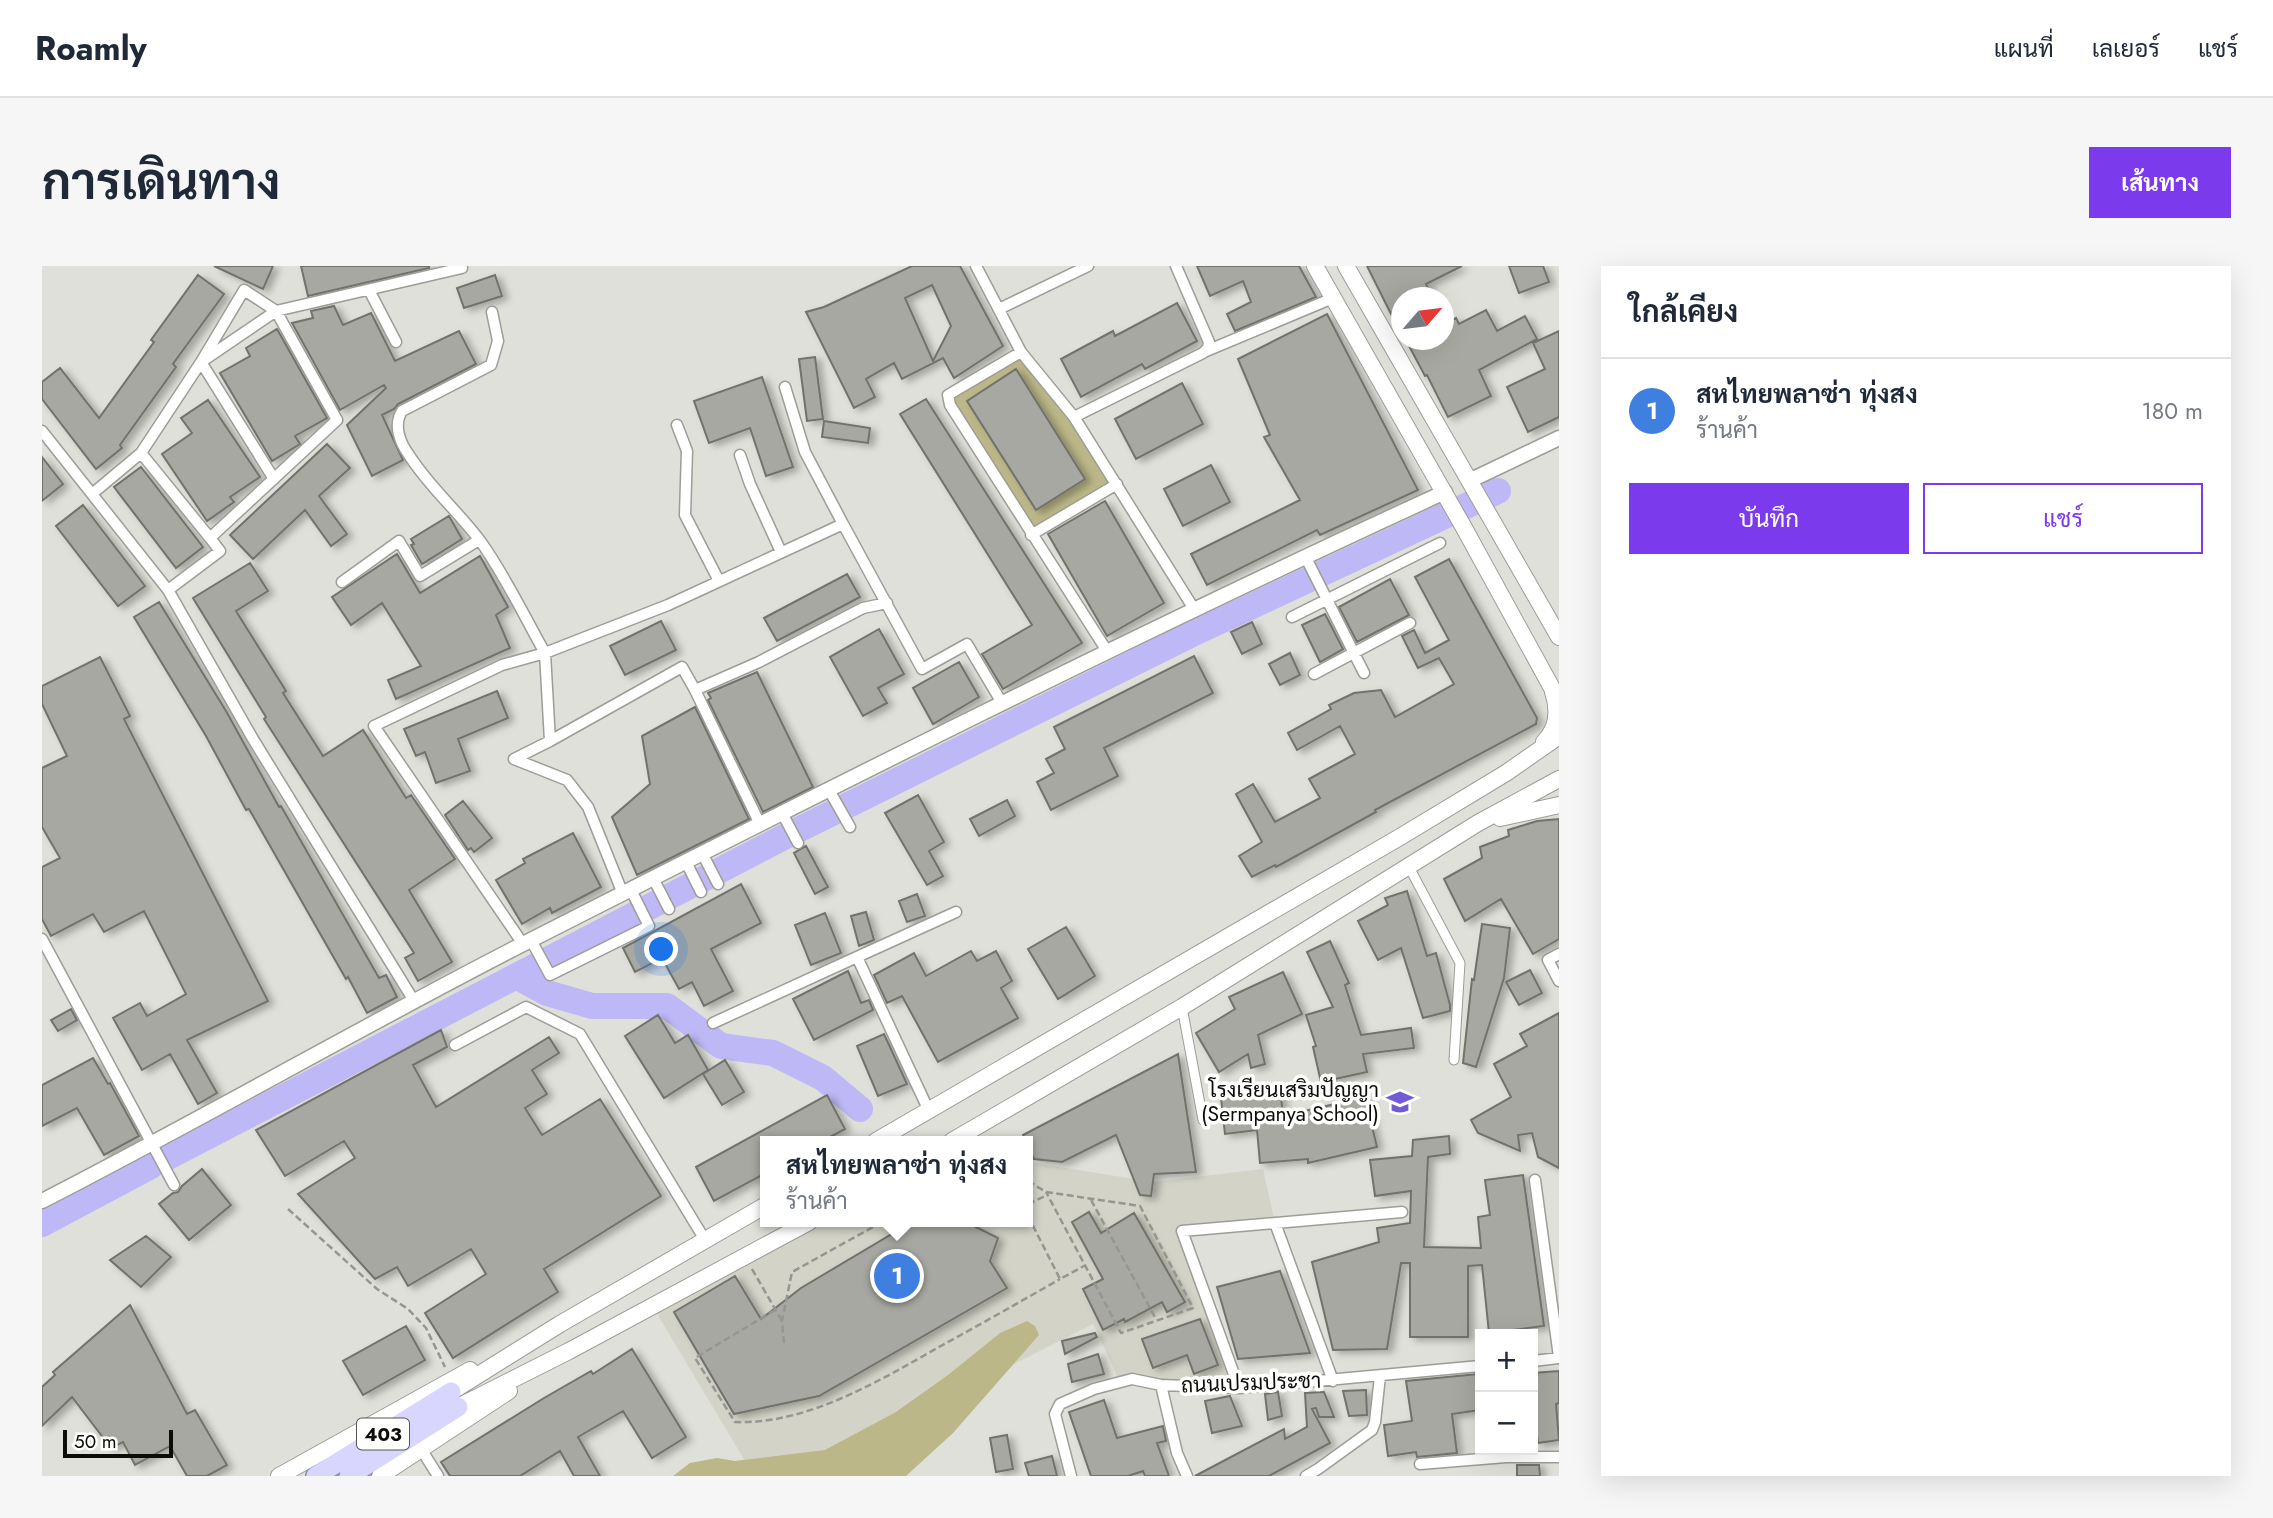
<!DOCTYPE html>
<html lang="th">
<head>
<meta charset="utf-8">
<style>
	:root { --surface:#fff; --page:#f6f6f7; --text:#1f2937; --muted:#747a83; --line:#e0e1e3; --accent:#7c3aed }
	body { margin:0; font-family:Jost,Sarabun,sans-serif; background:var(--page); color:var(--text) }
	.controls { position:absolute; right:21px; bottom:21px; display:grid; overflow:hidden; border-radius:0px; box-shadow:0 7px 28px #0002 }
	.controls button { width:63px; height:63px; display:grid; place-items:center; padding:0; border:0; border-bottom:2px solid var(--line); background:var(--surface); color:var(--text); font:35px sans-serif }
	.compass { position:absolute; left:1349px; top:21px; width:63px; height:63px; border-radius:50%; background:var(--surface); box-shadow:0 7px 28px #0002; rotate:62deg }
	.scale { position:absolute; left:21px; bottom:18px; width:110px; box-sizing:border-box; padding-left:7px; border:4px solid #0c0c0a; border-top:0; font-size:19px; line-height:24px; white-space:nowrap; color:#0c0c0a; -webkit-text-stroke:5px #fffffe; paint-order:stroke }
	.you { position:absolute; left:620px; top:684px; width:24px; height:24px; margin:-18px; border:5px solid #fff; border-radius:50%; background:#1a73e8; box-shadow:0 0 0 10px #1a73e833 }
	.badge { display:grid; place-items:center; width:46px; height:46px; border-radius:50%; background:var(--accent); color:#fff; font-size:23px; font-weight:700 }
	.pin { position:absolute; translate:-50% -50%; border:4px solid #fff; box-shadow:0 2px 7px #0006 }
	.popup { position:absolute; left:718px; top:870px; width:273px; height:91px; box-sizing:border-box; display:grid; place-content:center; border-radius:0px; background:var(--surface); filter:drop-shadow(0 2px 5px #0005); font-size:23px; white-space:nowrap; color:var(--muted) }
	.popup b { font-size:26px; color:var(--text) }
	.popup::after { content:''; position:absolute; left:50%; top:100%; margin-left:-14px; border:14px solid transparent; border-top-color:var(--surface) }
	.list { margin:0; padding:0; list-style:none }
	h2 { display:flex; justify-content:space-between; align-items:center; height:91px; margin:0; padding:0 28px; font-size:30px }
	h2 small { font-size:23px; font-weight:400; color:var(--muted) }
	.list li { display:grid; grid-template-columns:46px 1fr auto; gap:21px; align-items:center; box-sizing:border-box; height:105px; padding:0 28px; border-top:2px solid var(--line) }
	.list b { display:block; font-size:26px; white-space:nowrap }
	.list p { margin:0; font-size:23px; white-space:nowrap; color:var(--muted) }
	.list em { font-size:23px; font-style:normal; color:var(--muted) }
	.actions { display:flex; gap:14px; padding:21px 28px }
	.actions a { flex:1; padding:16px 0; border:2px solid var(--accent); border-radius:0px; text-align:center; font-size:24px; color:var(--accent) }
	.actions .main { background:var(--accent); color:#fff }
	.map { position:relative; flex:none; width:1517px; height:1210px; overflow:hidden; border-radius:0px }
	header { display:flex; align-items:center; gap:42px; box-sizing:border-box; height:98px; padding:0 35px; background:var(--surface); border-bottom:2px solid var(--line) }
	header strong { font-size:33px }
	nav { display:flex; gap:38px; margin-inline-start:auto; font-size:24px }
	.intro { display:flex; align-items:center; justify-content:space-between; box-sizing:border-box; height:168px; padding:0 42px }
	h1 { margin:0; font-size:49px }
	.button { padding:18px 32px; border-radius:0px; background:var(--accent); color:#fff; font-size:24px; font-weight:700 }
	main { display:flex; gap:42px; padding:0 42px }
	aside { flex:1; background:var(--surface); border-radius:0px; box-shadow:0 7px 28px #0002 }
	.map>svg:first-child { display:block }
	.built { fill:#d4d3c7 }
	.green { fill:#bbb788 }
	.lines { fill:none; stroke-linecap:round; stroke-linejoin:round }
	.river { stroke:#beb9f6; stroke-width:26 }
	.building { fill:#a8a8a3; stroke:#72726d; stroke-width:2; fill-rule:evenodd; filter:url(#shadow) }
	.pedestrian-casing { stroke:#9d9c97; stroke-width:11 }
	.minor-casing { stroke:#9d9c97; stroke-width:13 }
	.tertiary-casing { stroke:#9d9c97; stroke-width:17 }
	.secondary-casing { stroke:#9d9c97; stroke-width:18 }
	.trunk-casing { stroke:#8b88a9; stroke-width:22 }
	.path { stroke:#969691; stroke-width:2.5; stroke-dasharray:7 3.5; stroke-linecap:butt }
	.pedestrian { stroke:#fff; stroke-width:9 }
	.minor { stroke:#fff; stroke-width:10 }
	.tertiary { stroke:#fff; stroke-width:14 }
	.secondary { stroke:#fff; stroke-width:16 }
	.trunk { stroke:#d8d6fe; stroke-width:19 }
	.labels { text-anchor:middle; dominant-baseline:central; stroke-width:7; stroke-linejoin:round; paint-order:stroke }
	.shield { fill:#fffffe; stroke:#555553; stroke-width:2 }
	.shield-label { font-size:19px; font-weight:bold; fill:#0c0c0a }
	.poi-label { font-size:21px; fill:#0c0c0a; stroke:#fffffe; text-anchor:end }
	.street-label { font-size:21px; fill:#0c0c0a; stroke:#fffffe }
</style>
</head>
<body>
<header>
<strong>Roamly</strong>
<nav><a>แผนที่</a><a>เลเยอร์</a><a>แชร์</a></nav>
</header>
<div class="intro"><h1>การเดินทาง</h1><a class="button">เส้นทาง</a></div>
<main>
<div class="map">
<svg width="1517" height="1210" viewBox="0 0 1517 1210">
	<defs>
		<filter id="shadow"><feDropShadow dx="5.5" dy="3" stdDeviation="3.5" flood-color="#0004"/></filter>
	</defs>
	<rect width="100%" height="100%" fill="#e0e0da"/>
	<!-- built -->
	<path class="built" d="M986 896 1111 916 1221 903 1233 957 1141 965 1197 1122 1078 1116 1051 1058 801 1185 712 1210 611 1041 766 956H986Z"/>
	<!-- green -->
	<path class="green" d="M979 86 1075 218 989 269 906 130Z
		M985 1055 993 1060 997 1069 911 1167 864 1210H631L648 1197 675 1192 693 1195 783 1184 854 1146 906 1109 958 1067Z"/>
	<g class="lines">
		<!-- river -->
		<path class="river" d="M474 710 505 727 550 740H625L679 780 731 787 781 812 818 843
			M126 891 740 572 1148 369 1456 225
			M0 958 109 900"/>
	</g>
	<!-- building -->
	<path class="building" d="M172 0H231L221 23Z
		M259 0H387V2L266 30Z
		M870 0H918L961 80 912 112 901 92 860 113 852 97 824 113 833 131 812 142 764 46 782 41ZM890 19 909 60 891 95 863 32Z
		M1155 0H1257L1274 31 1193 65 1185 48 1209 36 1201 15 1168 30Z
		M1325 0H1420L1384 18 1391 32H1360V46L1350 50Z
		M1467 0H1501L1507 16 1477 27Z
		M156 9 182 28 131 98 134 101 78 179 80 182 54 203 0 133V116L18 102 57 152 112 76 109 74Z
		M453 9 460 30 422 42 415 22Z
		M1135 37 1155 75 1103 103 1100 98 1039 131 1019 93 1071 65 1073 70Z
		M292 40 301 59 329 47 353 95 417 65 434 98 356 138 352 143 340 149 361 194 330 210 305 159 344 122 342 119 298 144 250 57 271 52 269 45Z
		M1444 44 1455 65 1483 50 1495 73 1437 104 1449 130 1406 151 1385 109 1383 110 1366 78 1368 77 1366 74H1402V59L1414 52 1417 58Z
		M1285 48 1376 224 1278 269 1275 264 1165 319 1149 288 1258 234 1222 171 1228 169 1196 93Z
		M235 63 285 152 253 170 258 178 230 195 178 107 208 90 204 82Z
		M1517 65V151L1486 166 1465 121 1503 103 1491 77Z
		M773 91 781 153 765 155 757 93Z
		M974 103 1043 213 994 244 925 135Z
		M720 111 751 201 724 210 708 162 667 177 652 135Z
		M1140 117 1161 158 1094 193 1073 153Z
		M884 133 1040 377 961 423 940 388 990 359 858 148Z
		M166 134 218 211 188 231 192 236 165 255 120 188 150 167 139 152Z
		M782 155 828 162 826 177 780 171Z
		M285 178 308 202 277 230 305 268 289 280 263 244 211 293 188 269Z
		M0 191 21 218 0 235Z
		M1169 199 1188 236 1141 260 1122 223Z
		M99 201 161 281 134 302 72 221Z
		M1063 235 1122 337 1065 370 1006 268Z
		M41 239 103 320 76 340 14 260Z
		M407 250 420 273 380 298 369 279 372 278 369 273Z
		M355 288 378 327 438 290 466 341 454 349 468 382 354 433 346 414 379 400 340 337 309 359 290 331Z
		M1407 293 1495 452 1494 458 1333 544 1334 546 1234 601 1233 599 1210 611 1197 590 1220 576 1194 528 1211 518 1233 556 1278 532 1267 513 1313 488 1298 460 1255 484 1246 467 1289 443 1287 439 1312 427 1339 424 1353 451 1412 418 1397 392 1376 402 1360 370 1372 364 1383 387 1407 374 1373 311Z
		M208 297 226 325 194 345 244 425 241 427 281 490 321 464 364 532 369 529 413 593 367 624 410 696 376 715 363 692 372 687 222 453 224 451 151 332Z
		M805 308 818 331 735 375 722 352Z
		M1348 313 1367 349 1315 376 1297 341Z
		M117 336 184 445 237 541 239 540 337 712 344 709 355 731 325 747 306 711 304 713 207 543 204 544 164 470 92 351Z
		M1283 348 1301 383 1278 396 1260 359Z
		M619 355 634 384 583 409 568 380Z
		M1210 356 1220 378 1200 388 1189 366Z
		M837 363 862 408 836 422 845 437 821 450 788 391Z
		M1248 387 1258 409 1238 419 1227 398Z
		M1152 390 1171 427 1062 482 1076 510 1009 544 995 516 1012 507 1004 493 1023 483 1012 461Z
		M58 391 88 450 82 453 226 735 145 774 175 827 156 838 128 788 100 804 71 752 98 737 105 750 144 728 102 645 62 666 51 648 9 670 0 653V601L18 592 0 561V502L25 490 0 438V420Z
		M917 396 937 431 891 458 871 422Z
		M715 406 771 521 721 546 666 434 669 432 666 427Z
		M455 425 466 452 416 473 428 505 394 517 383 486 374 490 362 463Z
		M653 441 707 553 595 609 570 551 608 518 600 470Z
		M876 529 902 576 887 585 901 610 885 619 843 547Z
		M965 534 973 550 937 570 928 553Z
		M421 535 450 572 432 586 429 582 426 584 403 549Z
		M1517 553V673L1491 688 1459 633 1423 655 1402 613 1440 592 1438 581 1467 570 1466 564 1495 555Z
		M531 567 559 621 510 647 508 642 480 658 454 614 483 597 481 593Z
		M764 580 786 621 773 628 752 587Z
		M699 618 719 657 669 683 691 725 662 740 650 716 637 723 620 692 593 706 581 682Z
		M1365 625 1385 690 1394 687 1408 739V745L1381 752 1359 682 1336 694 1316 655 1346 639 1343 632Z
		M875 628 883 650 865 656 857 635Z
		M824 646 832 674 817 680 809 650Z
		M783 647 799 687 769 699 753 659Z
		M1440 658 1468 662 1462 712 1434 801 1421 797 1430 713 1432 714Z
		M1024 661 1053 710 1016 733 986 683Z
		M1288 675 1307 717 1303 719 1319 769 1369 762 1372 782 1321 788 1325 806 1279 816 1271 781 1274 780 1264 749 1291 741 1265 686Z
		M929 685 935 695 954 685 970 715 959 722 976 752 896 796 860 730 845 737 832 709 872 687 884 710Z
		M1488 704 1500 727 1477 739 1464 716Z
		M806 705 819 737 827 734 831 744 772 774 751 733Z
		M1241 706 1260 748 1216 769 1223 798 1209 802 1206 788 1177 806 1154 767 1193 743 1187 731Z
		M29 743 35 754 16 765 9 754Z
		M1517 747V902L1496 891 1490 867 1476 869 1478 885 1436 867 1429 854 1469 831 1452 798 1485 780 1478 768Z
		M616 749 633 777 646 769 666 804 622 832 583 770Z
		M399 764 405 781 371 799 394 841 507 771 517 787 490 804 505 828 483 842 500 869 558 833 619 930 502 1003 516 1026 411 1092 383 1047 444 1008 429 983 366 1020 355 1001 333 1013 256 928 313 892 302 875 243 910 214 864Z
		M842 768 865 818 836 830 815 780Z
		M1136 788 1154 906 1112 908 1109 930 1098 929 1074 869 1020 896 992 893 981 869Z
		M51 792 66 818 68 817 97 870 62 889 35 842 0 860V819Z
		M683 794 702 826 680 839 661 808Z
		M1205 820V824L1238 821 1241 850 1323 831 1335 881 1266 897V893L1218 897 1215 864 1183 868 1178 823Z
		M785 829 803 863 781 875H724V907L672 935 654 901Z
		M1407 870 1408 888 1386 891 1382 981 1439 982 1436 951 1448 949 1443 914 1481 909 1502 1060 1447 1067 1440 999 1426 1000V1071H1368V997H1359L1345 1083 1291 1084 1270 996 1337 976 1335 962 1368 957 1369 925 1333 930 1328 894 1370 890 1371 874Z
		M160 903 189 939 147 974 117 938 131 927 136 926 140 920Z
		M1047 946 1059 967 1092 947 1143 1036 1125 1046 1120 1036 1083 1056 1082 1053 1061 1064 1041 1023 1061 1013 1030 956Z
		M870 956H924L956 972 948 995 965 1022 777 1130 692 1148 632 1046 693 1010 719 1053 759 1022Z
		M104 970 129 991 99 1021 68 994Z
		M1238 1005 1268 1087 1196 1093 1175 1021Z
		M88 1039 145 1148 153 1144 185 1199 165 1210H145L128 1180 93 1199 81 1176 69 1182 30 1131 0 1160V1121L13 1109 11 1106Z
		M1158 1053 1176 1099 1152 1108 1145 1089 1111 1102 1100 1073Z
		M364 1060 383 1094 321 1129 301 1095Z
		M1053 1067 1055 1071 1023 1088 1020 1075Z
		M590 1083 644 1171 610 1192 581 1145 536 1171 558 1210H532L518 1185 478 1210H408L399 1196 502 1132 549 1105 551 1108Z
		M1056 1088 1062 1108 1030 1116 1026 1098Z
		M1517 1105V1137L1514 1138 1517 1174 1496 1177 1491 1139V1107Z
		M1436 1108 1438 1144 1410 1148 1415 1187 1375 1191 1374 1186 1346 1190 1342 1159 1370 1155 1364 1115Z
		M1324 1124 1325 1149 1307 1150 1301 1125Z
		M1236 1126 1240 1150 1226 1154 1223 1128Z
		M1282 1126 1292 1151H1277L1274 1142 1270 1143 1288 1177 1227 1210H1153L1242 1163 1243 1173 1265 1161 1263 1127Z
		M1188 1130 1200 1160 1170 1167 1163 1135Z
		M1062 1134 1075 1172 1121 1160 1124 1175 1115 1177 1127 1210H1103L1101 1205 1086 1210H1049L1027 1146Z
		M965 1169 971 1203 954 1206 948 1172Z
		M1010 1190 1015 1210H987L983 1197Z
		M1475 1199H1497L1498 1210H1475Z"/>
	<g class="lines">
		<!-- pedestrian casing -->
		<g class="pedestrian-casing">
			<path id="pedestrian" d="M1367 601 1418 697 1412 794
				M1140 741 1161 854"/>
		</g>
		<!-- minor casing -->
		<g class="minor-casing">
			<path id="minor" d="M934 0 979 86 1032 151 1152 343
				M327 24 354 76
				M957 43 1046 0
				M450 46 456 75 449 99 360 145C351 159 358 177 367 189 387 221 417 246 439 276 464 311 482 350 503 387L626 339 801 258 880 403 925 378 960 437
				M979 86 906 129 908 139 1065 385
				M1162 86 1291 32
				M743 121 763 186 801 258
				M1032 151 1161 87 1166 82 1167 76 1134 0
				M635 159 645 185 643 249 677 315
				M0 165 126 324 211 473 372 735
				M99 187 168 272
				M698 189 708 218 739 286
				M50 228 99 187 159 96 234 45 202 24 159 96 232 213
				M989 269 1075 218
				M1263 290 1322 407
				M300 316 357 275 378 310 437 274
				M126 324 178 285 168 272 295 154 234 45 420 2
				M1250 351 1398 277
				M1272 408 1368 357
				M508 475 472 493 525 514 546 541 581 628
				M787 524 808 561
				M740 547 756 577
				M718 558 653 424 717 396 821 342 845 337
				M660 587 676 618
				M644 596 659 626
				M611 612 627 643
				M0 673 132 919
				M489 674 508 709 607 660 589 624
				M481 678 332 460 460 399 503 387 508 475 640 401 653 424
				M1517 688 1506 694 1517 715
				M815 691 914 646
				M671 757 815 691 887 845
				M413 779 484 741 538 768 663 974
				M1493 914 1517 1091
				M1233 957 1291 1115
				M1491 1095 1517 1092
				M1119 1119 1135 1187 1145 1210
				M1197 1122 1140 965 1360 946
				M379 1183 396 1210
				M1378 1198 1464 1191H1517
				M1029 1210 1013 1148 1018 1138 1052 1123 1090 1113 1119 1119 1197 1122 1438 1100
				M1264 1210 1276 1203 1330 1164 1333 1156 1338 1110"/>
		</g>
		<!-- tertiary casing -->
		<g class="tertiary-casing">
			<path id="tertiary" d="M1427 215 1517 172
				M0 935C162 852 319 761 481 678 786 523 1091 369 1403 226"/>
		</g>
		<!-- secondary casing -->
		<g class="secondary-casing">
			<path id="secondary" d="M1273 0 1421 260 1517 435
				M1304 0 1517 371
				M1502 476C1516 462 1517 444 1511 426
				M1458 552 1517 539
				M834 875 1358 571 1464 507 1517 470
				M910 875 1140 741 1436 557 1517 513
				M409 1126 518 1058 724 939
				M416 1141 527 1085 767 956
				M237 1210 428 1104
				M338 1210 467 1125"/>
		</g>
		<!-- trunk casing -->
		<g class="trunk-casing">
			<path id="trunk" d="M274 1210 409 1126
				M307 1210 416 1141"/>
		</g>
		<!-- path -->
		<path class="path" d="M986 915 1004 926 1098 940 1151 1042 1079 1067 1004 926
			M1049 934 1114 1053
			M986 937 990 930 988 918
			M986 938 1005 929
			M246 943 335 1023 366 1043 384 1062 403 1101
			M986 950 1018 1013 1042 1000
			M710 1003 740 1055
			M733 1044 653 1092 693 1156C764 1159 837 1115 897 1081 937 1059 978 1036 1018 1013
			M742 1077 740 1055 750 1006 840 956"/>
		<!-- pedestrian -->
		<use href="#pedestrian" class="pedestrian"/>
		<!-- minor -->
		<use href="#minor" class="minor"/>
		<!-- tertiary -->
		<use href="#tertiary" class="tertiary"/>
		<!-- secondary -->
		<use href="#secondary" class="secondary"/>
		<!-- trunk -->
		<use href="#trunk" class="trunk"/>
	</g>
	<!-- icons -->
	<defs>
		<g id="school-bare" transform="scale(2.1)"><path d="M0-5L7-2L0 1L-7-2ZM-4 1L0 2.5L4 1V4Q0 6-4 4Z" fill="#725ad4" stroke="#fffffe" stroke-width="2.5" paint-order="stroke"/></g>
	</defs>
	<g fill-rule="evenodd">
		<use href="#school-bare" x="1358" y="836"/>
	</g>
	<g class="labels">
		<!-- shield labels -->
		<rect class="shield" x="315" y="1152.5" width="52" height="31" rx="5"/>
		<g class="shield-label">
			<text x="341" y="1168">403</text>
		</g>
		<!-- poi labels -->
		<g class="poi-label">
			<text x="1337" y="824">โรงเรียนเสริมปัญญา<tspan x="1337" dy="24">(Sermpanya School)</tspan></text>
		</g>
		<!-- street labels -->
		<g class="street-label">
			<text transform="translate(1209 1117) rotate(-2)">ถนนเปรมประชา</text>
		</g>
	</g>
</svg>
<div class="controls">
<button>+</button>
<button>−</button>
</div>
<svg class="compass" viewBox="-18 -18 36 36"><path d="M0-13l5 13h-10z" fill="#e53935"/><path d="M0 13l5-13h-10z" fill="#747a83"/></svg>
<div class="scale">50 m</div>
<div class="you"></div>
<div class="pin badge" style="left:855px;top:1010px;background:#3f7fe0">1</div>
<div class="popup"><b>สหไทยพลาซ่า ทุ่งสง</b>ร้านค้า</div>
</div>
<aside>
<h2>ใกล้เคียง<small></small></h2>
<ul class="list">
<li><span class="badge" style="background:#3f7fe0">1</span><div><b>สหไทยพลาซ่า ทุ่งสง</b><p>ร้านค้า</p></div><em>180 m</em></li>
</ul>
<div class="actions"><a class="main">บันทึก</a><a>แชร์</a></div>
</aside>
</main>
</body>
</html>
